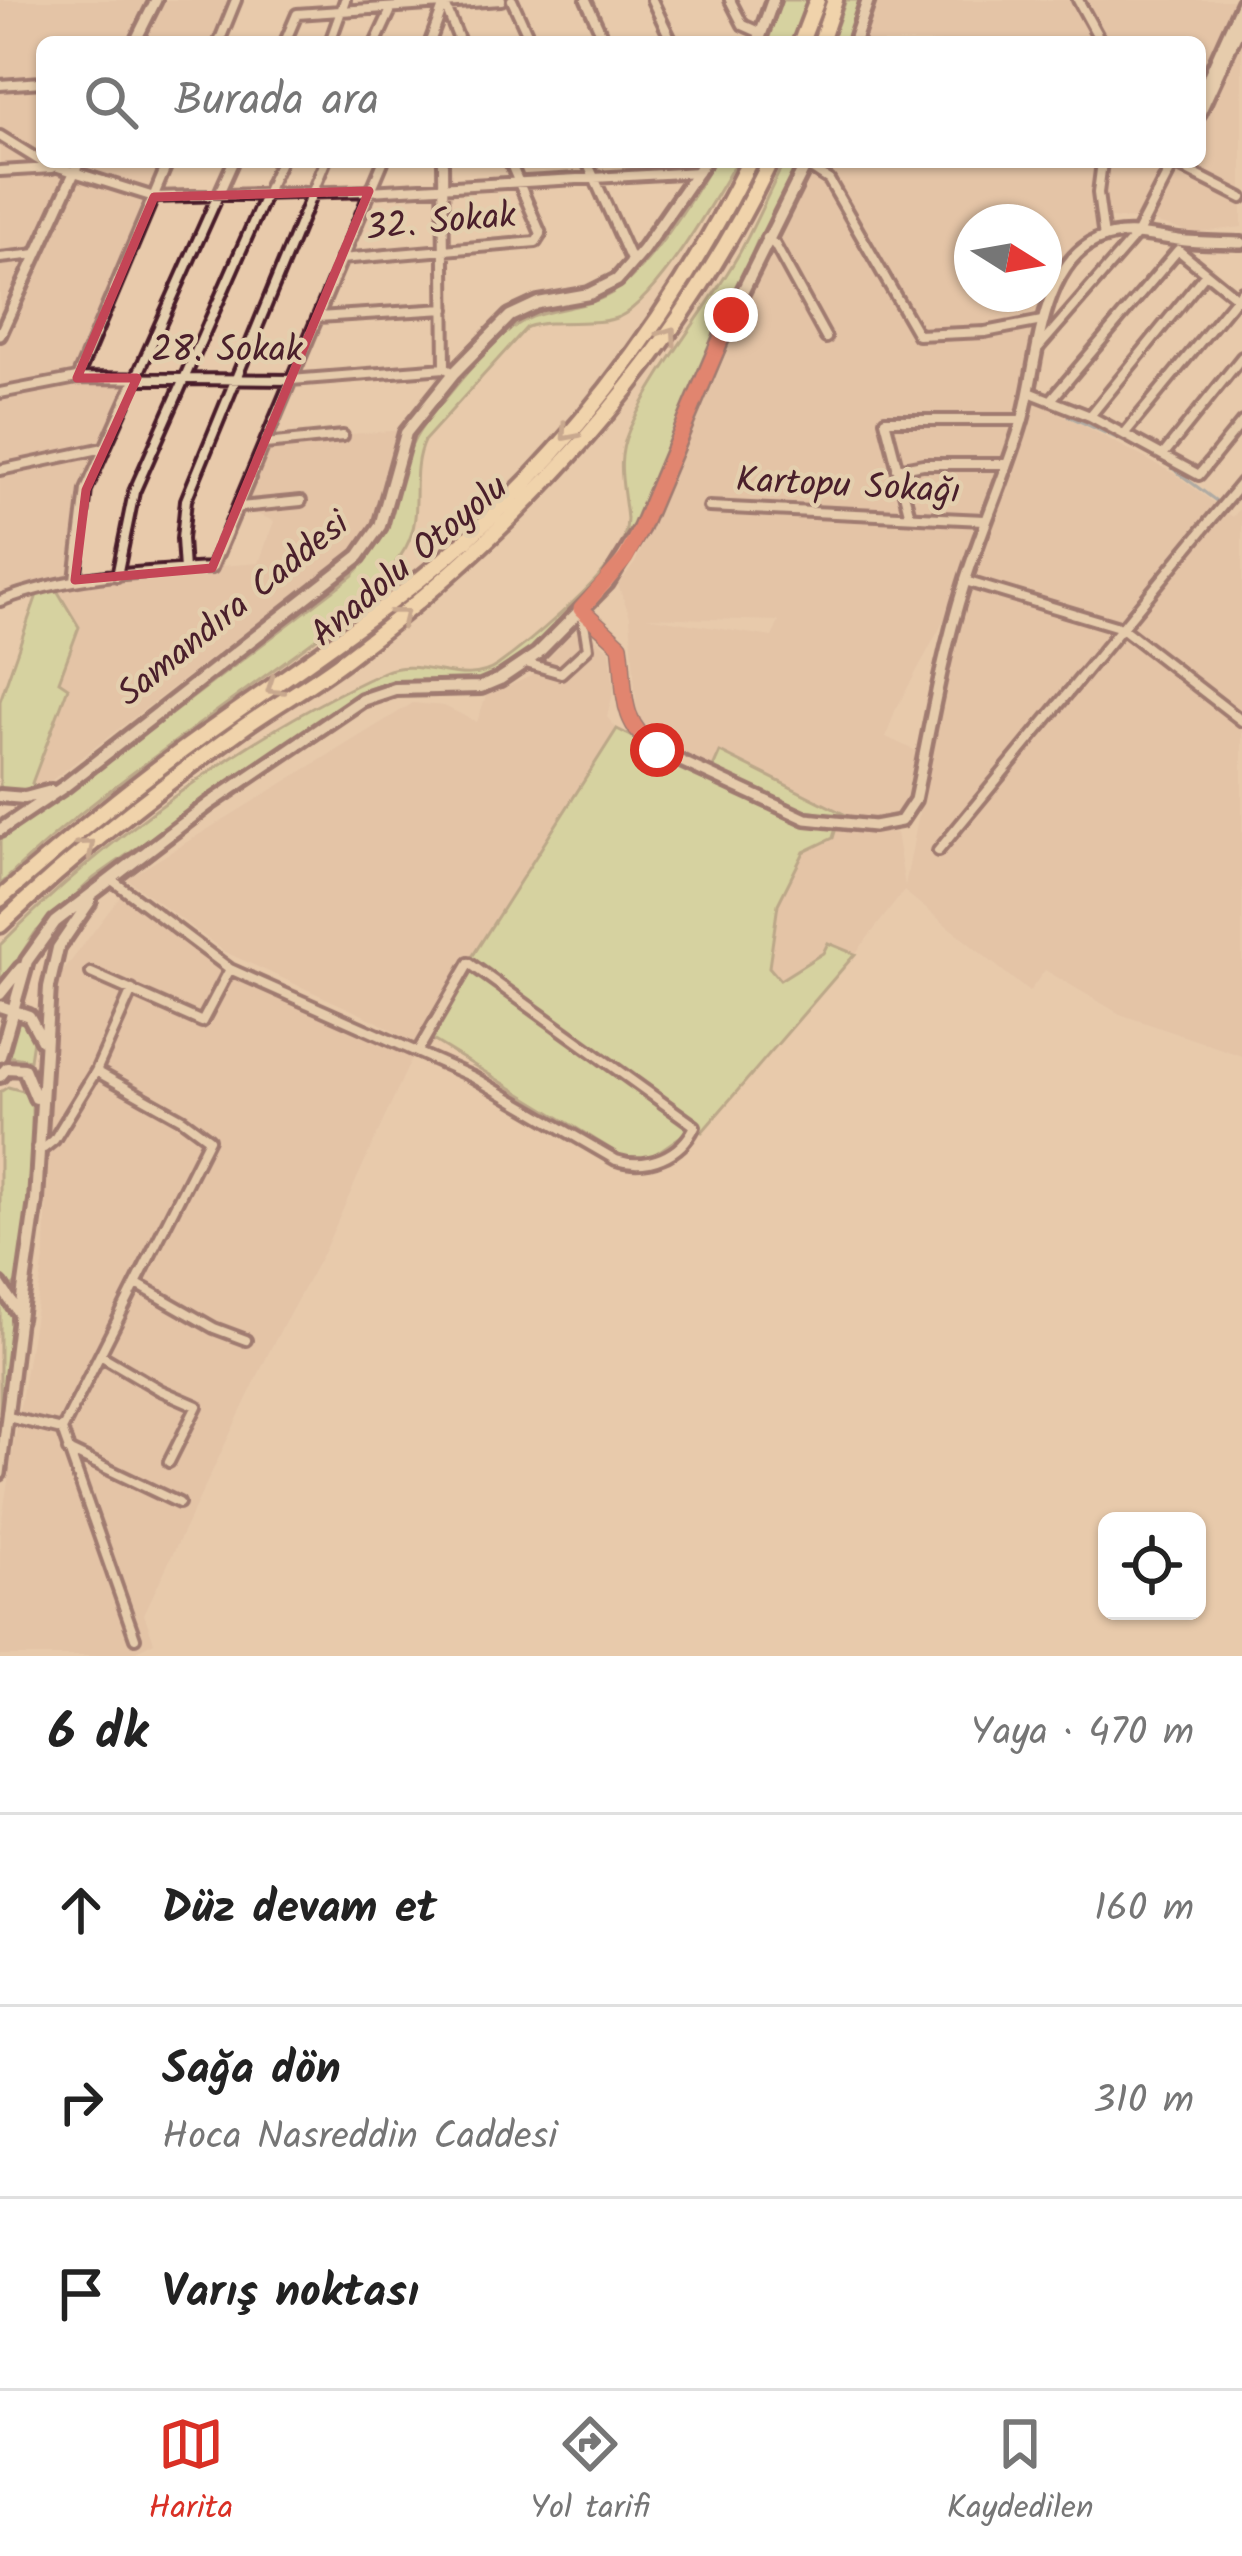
<!DOCTYPE html>
<html lang="tr">
<head>
<meta charset="utf-8">
<style>
	:root { --surface:#fff; --page:#f6f6f6; --text:#222; --muted:#767676; --line:#e0e0e0; --accent:#d93025 }
	body { margin:0; font-family:Kalam,sans-serif; background:var(--page); color:var(--text) }
	.controls { position:absolute; right:36px; bottom:36px; display:grid; overflow:hidden; border-radius:18px; box-shadow:0 3px 9px #0004 }
	.controls button { width:108px; height:108px; display:grid; place-items:center; padding:0; border:0; border-bottom:3px solid var(--line); background:var(--surface); color:var(--text); font:60px sans-serif }
	.compass { position:absolute; left:954px; top:204px; width:108px; height:108px; border-radius:50%; background:var(--surface); box-shadow:0 3px 9px #0004; rotate:101deg }
	.stop { position:absolute; width:36px; height:36px; margin:-27px; border:9px solid #d93025; border-radius:50%; background:#fff }
	.stop.end { background:#d93025; border-color:#fff; box-shadow:0 3px 12px #0008 }
	.list { margin:0; padding:0; list-style:none }
	h2 { display:flex; justify-content:space-between; align-items:center; height:156px; margin:0; padding:0 48px; font-size:51px }
	h2 small { font-size:39px; font-weight:400; color:var(--muted) }
	.list li { display:grid; grid-template-columns:78px 1fr auto; gap:36px; align-items:center; box-sizing:border-box; height:192px; padding:0 48px; border-top:3px solid var(--line) }
	.list b { display:block; font-size:45px; white-space:nowrap }
	.list p { margin:0; font-size:39px; white-space:nowrap; color:var(--muted) }
	.list em { font-size:39px; font-style:normal; color:var(--muted) }
	.icon { flex:none; width:66px; height:66px; fill:none; stroke:currentColor; stroke-width:2; stroke-linecap:round; stroke-linejoin:round }
	.map { position:relative; flex:none; width:1242px; height:1656px; overflow:hidden }
	.search { position:absolute; background:var(--surface); box-shadow:0 3px 9px #0004; left:36px; right:36px; top:36px; height:132px; display:flex; align-items:center; gap:30px; box-sizing:border-box; padding:0 42px; border-radius:18px; color:var(--muted); font-size:45px }
	.sheet { height:732px; background:var(--surface) }
	nav { display:flex; justify-content:space-around; align-items:center; box-sizing:border-box; height:168px; border-top:3px solid var(--line); background:var(--surface); font-size:33px; color:var(--muted) }
	nav a { display:grid; justify-items:center; gap:6px }
	nav .on { color:var(--accent) }
	.map>svg:first-child { display:block }
	.built { fill:#e0bca1; fill-rule:evenodd }
	.green { fill:#c2db92; stroke:#867d5e; stroke-width:3 }
	.lines { fill:none; stroke-linecap:round; stroke-linejoin:round }
	.stream { stroke:#6c8599; stroke-width:3 }
	.minor-casing { stroke:#4a1f2b; stroke-width:16 }
	.tertiary-casing { stroke:#4a1f2b; stroke-width:18 }
	.secondary-casing { stroke:#4a1f2b; stroke-width:20 }
	.motorway-casing { stroke:#4a1f2b; stroke-width:22 }
	.minor { stroke:#e4cfae; stroke-width:8 }
	.tertiary { stroke:#e4cfae; stroke-width:9 }
	.secondary { stroke:#e4cfae; stroke-width:10 }
	.motorway { stroke:#fbddab; stroke-width:14 }
	.oneway { stroke:#a27e6b }
	.route { stroke:#d93025; stroke-width:15 }
	.marked { fill:none; stroke:#c44556; stroke-width:9; stroke-linejoin:round }
	.labels { text-anchor:middle; dominant-baseline:central; stroke-width:9; stroke-linejoin:round; paint-order:stroke }
	.street-label { font-size:36px; fill:#4a1f2b; stroke:#e4cfae }
</style>
</head>
<body>
<div class="map">
<svg width="1242" height="1656" viewBox="0 0 1242 1656">
	<rect width="100%" height="100%" fill="#e8caab"/>
	<filter id="ink" filterUnits="userSpaceOnUse"><feTurbulence type="fractalNoise" baseFrequency=".00833" numOctaves="2"/><feDisplacementMap in="SourceGraphic" scale="24" xChannelSelector="R" yChannelSelector="G"/><feConvolveMatrix kernelMatrix="1 2 1 2 8 2 1 2 1" color-interpolation-filters="sRGB"/></filter>
	<g filter="url(#ink)">
		<!-- built -->
		<path class="built" d="M0 0H243L225 42H42V162H175L84 380H141L89 491 80 577 259 563 274 521 245 509 273 440 404 430 370 532 355 548 39 790 32 783 67 687 59 682 54 587 0 603Z
			M878 0H1242V227L1193 233 1149 221 1110 218 1051 276 1007 441 947 615 895 711 886 737 916 751 903 810 883 820 854 819 721 752 712 770 645 729 637 717 630 616 618 585 635 563 810 162H1200V42H864ZM972 222H1044V294H972ZM646 617 778 621 779 622 772 637Z
			M1035 400 1175 474 1233 517 1242 506V1056L1120 1014 1045 970 1029 992 904 891 855 954 829 943 823 953 780 980 769 967 778 904 804 852 833 838 836 828 896 833 905 886 952 643Z
			M581 625 610 651 614 689 607 717 617 729 416 1045 376 1021 225 952 127 879 413 703 444 706 477 722 486 696 529 677Z
			M128 886 220 962 414 1053 325 1249 271 1348 144 1614 154 1642 126 1656H0V1531L45 1253 53 985Z"/>
		<!-- green -->
		<path class="green" d="M781 0H808L791 42H765Z
			M846 0H864L851 42H831Z
			M713 162H736C714 200 657 299 619 317 595 327 556 318 527 327L424 441C408 475 425 512 406 547 372 605 310 642 258 681 170 746 78 808 0 885V837L65 795 352 576C399 527 388 509 409 452 416 432 431 415 445 399 469 371 497 331 532 317 558 307 587 308 612 293 645 274 694 197 713 162Z
			M784 162H804L757 242 639 523 605 579 550 636 507 672 470 684 423 680 377 686 358 693 94 878 35 933 0 987V945C101 842 252 731 384 672 421 655 463 690 498 665 530 642 596 586 617 553 623 545 627 529 627 519 624 486 615 462 629 430 658 367 706 312 740 252 756 223 769 192 784 162Z
			M55 587 79 627 59 681 68 687 32 783 39 790 23 795 0 792V701L39 589Z
			M617 729 795 818 836 828 833 838 804 852 778 904 769 967 780 980 823 953 828 943 855 954 702 1132 687 1127V1132L648 1159 622 1156 423 1034Z
			M720 752 854 819 800 810 712 770Z
			M16 1014 27 1018 34 1033 30 1060 7 1056Z
			M8 1087 27 1092 32 1101C32 1137 36 1266 12 1287L0 1282V1092Z
			M0 1293 16 1311 0 1412Z"/>
		<g class="lines">
			<!-- stream -->
			<path class="stream" d="M1068 416 1157 457 1219 503"/>
			<!-- minor casing -->
			<g class="minor-casing">
				<path id="minor" d="M512 0 531 42
					M586 0 605 42
					M652 0 672 42
					M730 0 743 25 761 33
					M1078 0 1101 42
					M445 5 460 42
					M219 42 236 0
					M285 42 297 14 501 0
					M330 42 345 0
					M376 42 390 12
					M430 42 444 4
					M0 85 42 82
					M0 136 42 162
					M42 162 154 197 369 191 698 172
					M443 162 445 368
					M587 162 632 262
					M1102 162 1098 193 1104 238
					M1173 163 1242 198
					M806 165 829 180 918 335 985 332 1042 321
					M0 171 52 168
					M766 238 775 245 826 338
					M1178 250 1242 302
					M0 258 37 254
					M341 259 536 242 541 234 510 162
					M318 317 445 309
					M1039 347 1137 234
					M77 378 168 162
					M1029 392 1090 416 1199 475 1242 422
					M0 393 77 378 291 380 445 368 454 373
					M1051 400 1178 250
					M1090 416 1206 273
					M1125 433 1242 291
					M265 444 343 436
					M1163 455 1242 357
					M897 469 923 464H1006
					M0 470 104 448
					M240 507 301 501
					M709 507 984 520
					M910 516 885 420H1023
					M184 570 182 539 186 500 325 162
					M117 576 134 492 280 162
					M75 580 86 490 233 162
					M965 581 1122 628 1242 721
					M0 601C67 575 141 572 212 568L383 162
					M526 663 561 673 588 648 582 611
					M938 851 1242 482
					M112 880 230 969 473 1077 616 1160C647 1170 681 1156 695 1126L469 963 418 1051
					M91 973 202 1022 230 969
					M37 1148H44L54 1140 96 1071 132 990
					M137 1284 214 1328 246 1340
					M102 1356 160 1390 197 1406 169 1462
					M8 1417 62 1430 209 1139 182 1119 96 1071
					M62 1430 135 1638
					M68 1450 179 1503"/>
			</g>
			<!-- tertiary casing -->
			<g class="tertiary-casing">
				<path id="tertiary" d="M135 42 156 0
					M1200 95 1242 2
					M1200 113 1242 22
					M1138 232 1174 162
					M0 335 79 162
					M581 609 620 645C627 690 616 719 657 750L806 819 874 826 901 821 915 800C930 728 942 655 964 585 981 529 1006 476 1022 421 1038 367 1038 267 1097 240 1125 228 1149 236 1178 240 1199 243 1221 242 1242 243
					M0 1474 19 1319"/>
			</g>
			<!-- secondary casing -->
			<g class="secondary-casing">
				<path id="secondary" d="M758 42 773 0
					M854 42 868 0
					M0 796 25 798 51 791
					M0 830 65 786 359 556 380 526 406 433 454 373 510 316 538 303 589 294 617 280 643 250 704 162
					M0 994 21 968
					M0 1006 29 1016 42 1040
					M0 1056 27 961 55 922 209 804 362 700 395 689 481 687 500 679 537 654 607 583 641 528 731 315 807 162
					M0 1076 7 1068 24 1069 36 1098
					M0 1285 18 1312
					M19 1319 36 1201 49 987 58 948 90 901"/>
			</g>
			<!-- motorway casing -->
			<g class="motorway-casing">
				<path id="motorway" d="M801 42 817 0
					M821 42 835 0
					M0 899C64 843 129 788 198 739 272 686 348 636 419 580 558 469 671 320 749 162
					M0 925C75 853 157 790 241 729 276 704 313 684 347 658 525 523 672 363 770 162"/>
			</g>
			<!-- minor -->
			<use href="#minor" class="minor"/>
			<!-- tertiary -->
			<use href="#tertiary" class="tertiary"/>
			<!-- secondary -->
			<use href="#secondary" class="secondary"/>
			<!-- motorway -->
			<use href="#motorway" class="motorway"/>
		</g>
		<!-- one-way arrows -->
		<defs><path id="oneway-chevron" d="M-2-3.5L2.5 0L-2 3.5" fill="none" stroke-width="1.6" stroke-linecap="round" stroke-linejoin="round" transform="scale(3)"/></defs>
		<g class="oneway">
			<use href="#oneway-chevron" transform="translate(669 335) rotate(-55)"/>
			<use href="#oneway-chevron" transform="translate(568 433) rotate(131)"/>
			<use href="#oneway-chevron" transform="translate(401 616) rotate(-38)"/>
			<use href="#oneway-chevron" transform="translate(274 687) rotate(146)"/>
			<use href="#oneway-chevron" transform="translate(87 847) rotate(-40)"/>
		</g>
	</g>
	<g class="lines" filter="url(#ink)">
		<!-- route -->
		<path class="route" d="M657 750C616 719 627 690 620 645L581 609 626 558 641 528 731 315"/>
	</g>
	<!-- marked area -->
	<path d="M0 0H1242V1656H0ZM369 191 212 568 75 580 86 490 137 378H77L154 197Z" fill="#e8caab" fill-opacity=".55" fill-rule="evenodd"/>
	<path class="marked" d="M369 191 212 568 75 580 86 490 137 378H77L154 197Z"/>
	<g class="labels">
		<!-- street labels -->
		<g class="street-label">
			<text transform="translate(441 223) rotate(-5)">32. Sokak</text>
			<text x="227" y="351">28. Sokak</text>
			<text transform="translate(848 487) rotate(3)">Kartopu Sokağı</text>
			<text transform="translate(410 562) rotate(-40)">Anadolu Otoyolu</text>
			<text transform="translate(234 610) rotate(-39)">Samandıra Caddesi</text>
		</g>
	</g>
</svg>
<div class="controls">
<button><svg class="icon" aria-label="locate" viewBox="0 0 24 24"><circle cx="12" cy="12" r="6"/><path d="M12 2v4M12 18v4M2 12h4M18 12h4"/></svg></button>
</div>
<svg class="compass" viewBox="-18 -18 36 36"><path d="M0-13l5 13h-10z" fill="#e53935"/><path d="M0 13l5-13h-10z" fill="#767676"/></svg>
<div class="stop" style="left:657px;top:750px"></div>
<div class="stop end" style="left:731px;top:315px"></div>
<div class="search"><svg class="icon" aria-label="search" viewBox="0 0 24 24"><circle cx="10" cy="10" r="6"/><path d="M15 15l6 6"/></svg>Burada ara</div>
</div>
<section class="sheet">
<h2>6 dk<small>Yaya · 470 m</small></h2>
<ul class="list">
<li><svg class="icon" aria-label="ahead" viewBox="0 0 24 24"><path d="M12 20V5M6 11l6-6 6 6"/></svg><div><b>Düz devam et</b></div><em>160 m</em></li>
<li><svg class="icon" aria-label="right" viewBox="0 0 24 24"><path d="M7 20v-9h11M14 6l5 5-5 5"/></svg><div><b>Sağa dön</b><p>Hoca Nasreddin Caddesi</p></div><em>310 m</em></li>
<li><svg class="icon" aria-label="arrive" viewBox="0 0 24 24"><path d="M6 21V4h12l-3 4 3 4H6"/></svg><div><b>Varış noktası</b></div></li>
</ul>
</section>
<nav>
<a class="on"><svg class="icon" aria-label="map" viewBox="0 0 24 24"><path d="M3 6l6-2 6 2 6-2v14l-6 2-6-2-6 2zM9 4v14M15 6v14"/></svg>Harita</a>
<a><svg class="icon" aria-label="directions" viewBox="0 0 24 24"><path d="M12 3l9 9-9 9-9-9zM9 14v-3h6M13 9l2 2-2 2"/></svg>Yol tarifi</a>
<a><svg class="icon" aria-label="saved" viewBox="0 0 24 24"><path d="M7 4h10v16l-5-4-5 4z"/></svg>Kaydedilen</a>
</nav>
</body>
</html>
